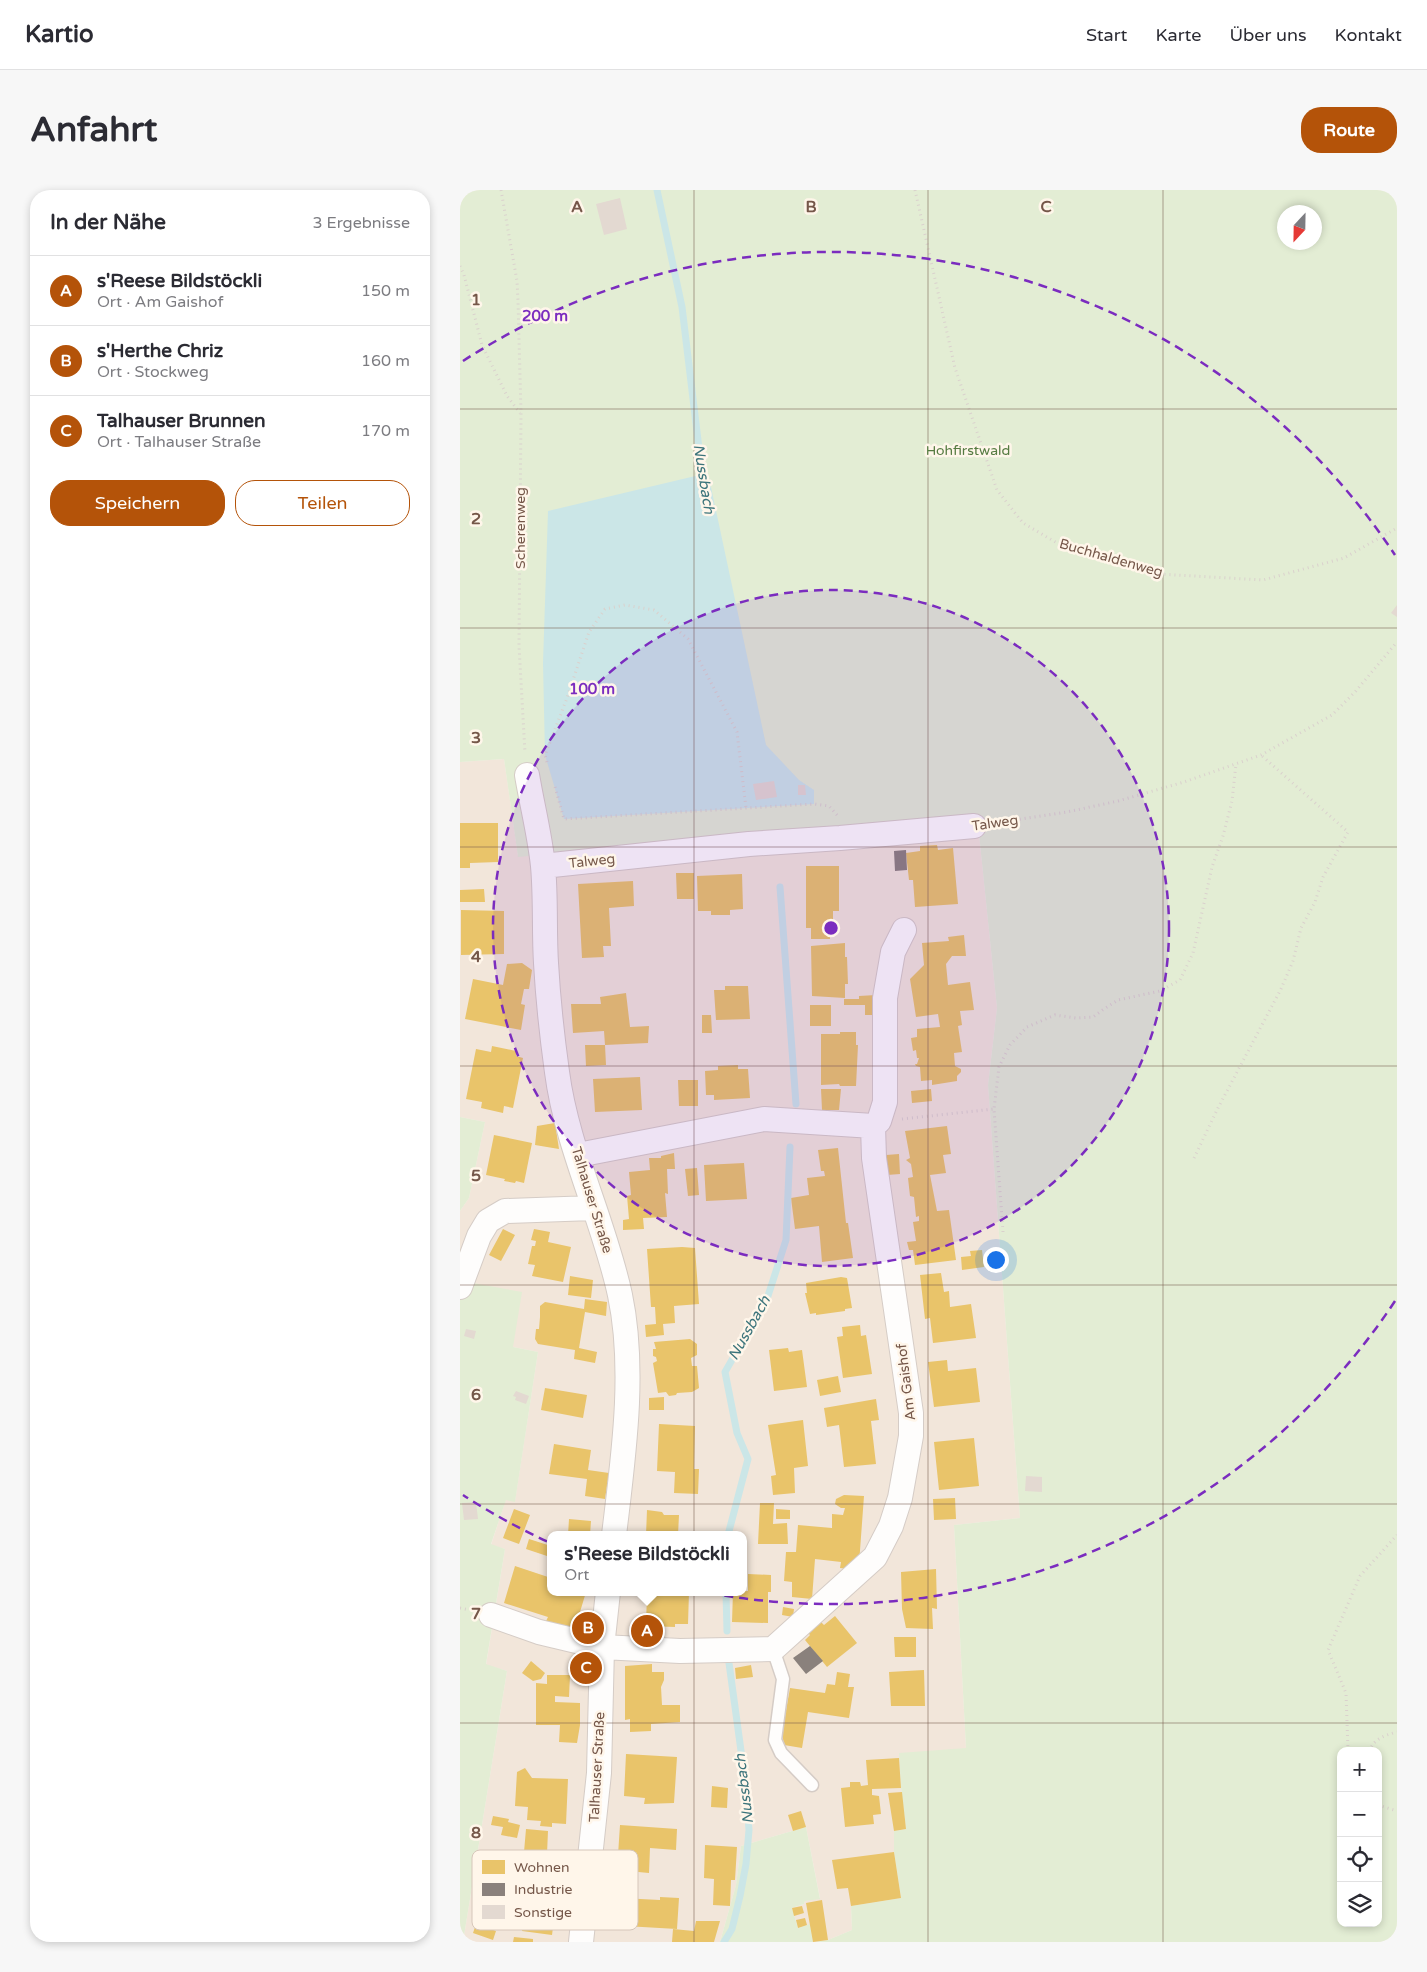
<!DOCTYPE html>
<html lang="de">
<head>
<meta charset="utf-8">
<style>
	:root { --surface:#fff; --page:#f7f7f7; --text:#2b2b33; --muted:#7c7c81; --line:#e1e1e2; --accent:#b45309 }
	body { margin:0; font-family:"Varela Round",sans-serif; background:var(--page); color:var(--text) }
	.controls { position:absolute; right:15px; bottom:15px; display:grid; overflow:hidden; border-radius:10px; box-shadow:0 2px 8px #0003 }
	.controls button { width:45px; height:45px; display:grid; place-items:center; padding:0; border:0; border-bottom:1px solid var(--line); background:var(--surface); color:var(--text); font:25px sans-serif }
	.compass { position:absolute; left:817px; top:15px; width:45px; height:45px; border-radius:50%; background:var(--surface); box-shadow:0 2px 8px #0003; rotate:202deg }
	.you { position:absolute; left:535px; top:1069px; width:18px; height:18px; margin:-12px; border:4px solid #fff; border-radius:50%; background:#1a73e8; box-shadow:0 0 0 8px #1a73e833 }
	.badge { display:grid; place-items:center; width:32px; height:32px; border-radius:50%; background:var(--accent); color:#fff; font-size:16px; font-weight:700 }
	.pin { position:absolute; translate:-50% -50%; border:2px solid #fff; box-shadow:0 1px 5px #0006 }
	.popup { position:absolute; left:87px; top:1341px; width:200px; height:65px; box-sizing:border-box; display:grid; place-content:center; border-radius:10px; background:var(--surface); filter:drop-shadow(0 1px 4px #0005); font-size:16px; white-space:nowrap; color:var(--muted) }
	.popup b { font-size:19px; color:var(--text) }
	.popup::after { content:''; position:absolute; left:50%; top:100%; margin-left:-10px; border:10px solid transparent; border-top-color:var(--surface) }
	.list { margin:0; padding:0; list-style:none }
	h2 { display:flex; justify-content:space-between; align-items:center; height:65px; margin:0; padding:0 20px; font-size:21px }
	h2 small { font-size:16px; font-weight:400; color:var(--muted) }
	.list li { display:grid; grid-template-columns:32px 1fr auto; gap:15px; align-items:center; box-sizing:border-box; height:70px; padding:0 20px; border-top:1px solid var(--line) }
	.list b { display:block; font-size:19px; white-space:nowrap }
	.list p { margin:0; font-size:16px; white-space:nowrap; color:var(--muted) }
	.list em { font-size:16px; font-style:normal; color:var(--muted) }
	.actions { display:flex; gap:10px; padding:15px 20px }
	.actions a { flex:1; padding:11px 0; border:1px solid var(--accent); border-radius:20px; text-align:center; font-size:18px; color:var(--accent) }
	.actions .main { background:var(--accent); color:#fff }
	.icon { flex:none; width:28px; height:28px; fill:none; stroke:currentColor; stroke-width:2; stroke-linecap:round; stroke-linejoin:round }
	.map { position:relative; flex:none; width:937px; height:1752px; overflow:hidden; border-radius:20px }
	header { display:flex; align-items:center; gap:30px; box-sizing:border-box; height:70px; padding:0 25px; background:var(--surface); border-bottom:1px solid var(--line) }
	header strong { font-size:24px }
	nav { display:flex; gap:28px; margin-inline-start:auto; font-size:18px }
	.intro { display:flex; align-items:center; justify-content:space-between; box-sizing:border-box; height:120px; padding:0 30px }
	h1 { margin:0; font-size:35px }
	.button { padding:12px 22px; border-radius:20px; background:var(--accent); color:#fff; font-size:18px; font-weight:700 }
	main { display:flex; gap:30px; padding:0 30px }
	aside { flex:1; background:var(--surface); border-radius:20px; box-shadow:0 2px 8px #0003 }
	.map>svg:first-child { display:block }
	.residential { fill:#f2e6da; fill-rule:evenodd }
	.green { fill:#e3edd4; fill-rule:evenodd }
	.water { fill:#cbe6e7 }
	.homes { fill:#e9c46a }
	.industry { fill:#8a817c }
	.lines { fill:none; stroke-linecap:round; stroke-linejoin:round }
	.stream { stroke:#cbe6e7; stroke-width:7 }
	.building { fill:#e3d9d1 }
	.lane-casing { stroke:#d5ccc6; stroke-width:15 }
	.street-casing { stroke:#d5ccc6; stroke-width:26 }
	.path { stroke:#dad1cd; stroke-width:3; stroke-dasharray:1 4; stroke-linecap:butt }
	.lane { stroke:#fefdfc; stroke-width:12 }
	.street { stroke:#fefdfc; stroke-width:24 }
	.grid { fill:none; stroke:#755749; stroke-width:1; stroke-opacity:0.55 }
	.ring { fill:none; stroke:#7b2cbf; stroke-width:2.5; stroke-dasharray:9 6 }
	.labels { text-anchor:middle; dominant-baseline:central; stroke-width:5; stroke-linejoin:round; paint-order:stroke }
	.park-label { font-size:14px; fill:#557b41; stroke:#fff6ea }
	.street-label { font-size:14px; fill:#755749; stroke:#fff6ea }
	.water-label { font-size:15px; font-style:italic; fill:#3c747b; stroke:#fff6ea }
	.key { fill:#fff6ea; stroke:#d6c6ba; stroke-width:1 }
	.key-label { font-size:14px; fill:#755749 }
	.grid-label { font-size:16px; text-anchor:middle; font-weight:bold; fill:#755749; stroke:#fff6ea; stroke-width:5; stroke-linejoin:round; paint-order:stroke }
	.centre { fill:#7b2cbf; stroke:#fff6ea; stroke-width:2.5 }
	.ring-label { font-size:15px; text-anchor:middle; font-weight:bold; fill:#7b2cbf; stroke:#fff6ea; stroke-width:5; stroke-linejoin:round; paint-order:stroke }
</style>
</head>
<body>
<header>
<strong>Kartio</strong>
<nav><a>Start</a><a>Karte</a><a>Über uns</a><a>Kontakt</a></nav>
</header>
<div class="intro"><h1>Anfahrt</h1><a class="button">Route</a></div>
<main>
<aside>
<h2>In der Nähe<small>3 Ergebnisse</small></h2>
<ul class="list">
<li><span class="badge">A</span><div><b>s'Reese Bildstöckli</b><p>Ort · Am Gaishof</p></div><em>150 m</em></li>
<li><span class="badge">B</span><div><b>s'Herthe Chriz</b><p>Ort · Stockweg</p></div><em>160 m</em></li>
<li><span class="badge">C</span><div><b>Talhauser Brunnen</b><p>Ort · Talhauser Straße</p></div><em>170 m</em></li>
</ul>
<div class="actions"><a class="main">Speichern</a><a>Teilen</a></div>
</aside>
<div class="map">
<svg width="937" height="1752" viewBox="0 0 937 1752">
	<rect width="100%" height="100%" fill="#f6f1ea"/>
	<!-- residential -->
	<path class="residential" d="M44 569 58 666 517 625 537 818 528 895 560 1328 494 1335 506 1558 441 1598 446 1639 434 1641V1662L441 1708 391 1716 392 1740 368 1750 353 1752 350 1735 338 1738 332 1718 344 1714 345 1711 360 1708 346 1637 281 1656 276 1695 260 1752H3L47 1481 26 1475 45 1359 31 1355 46 1309 55 1311 78 1162 53 1157 13 1093 0 1067V1021L9 1008 25 932 0 927V572ZM91 1345H283V1402H91Z"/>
	<!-- green -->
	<path class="green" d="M0 0H937V1752H354L368 1750 392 1740 391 1716 441 1708 434 1662V1641L446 1639 441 1598 439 1563 506 1558 494 1335 560 1328 528 895 537 818 517 625 58 667 44 569 0 572ZM824 22H854V52H824ZM881 1561H918V1733H881Z
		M0 927 25 932 9 1008 0 1021Z
		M0 1067 13 1093 62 1102 53 1157 78 1162 55 1312 46 1310 31 1354 45 1359 26 1474 47 1481 3 1752H0Z
		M346 1637 360 1709 345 1711 344 1714 332 1718 338 1738 350 1734 353 1752H260L276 1695 281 1656Z"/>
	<!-- water -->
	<path class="water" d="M248 283 306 555 339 590 354 600V614L104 629 85 565 83 473 88 321Z"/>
	<!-- homes -->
	<path class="homes" d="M0 633H38V672L10 673V678H0Z
		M477 655 478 660 493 658 498 714 455 717 453 690H449L446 663 460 661V656Z
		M346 676H379V721H373V738H370V749H351V738H346Z
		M216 683H234V709H217Z
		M282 684 283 719 270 720V725H251V721H238L237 686Z
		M173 691 174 716 149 718 151 756H143L144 767 122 768 118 694Z
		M24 699 25 712H0V700Z
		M1 720 44 721V764L1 765Z
		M504 745 506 766H492L486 774 488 795 510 792 514 820 500 821 502 835 498 836 502 862 494 863 495 876 501 879V882L497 886V891L472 895V890L461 891 460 877 456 876 455 874H457L459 868H457L456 860 453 861 451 848 457 847V839L480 837 478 824 456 827 450 789 464 775 462 753 489 751 488 747Z
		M385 753V767H387L388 794H385V808L352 806 351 756Z
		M62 773 72 780 69 799H64L61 814 65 815 61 840 5 829 13 789 43 795 47 774Z
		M265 796H288L290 829 256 830 254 800H265Z
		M166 803 170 837 189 836 188 853 145 855 144 841 113 843 111 814H141L140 807Z
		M416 805V825H405V815H384V809H399V806Z
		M350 815H371V836H350Z
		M242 825H251L252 843H242Z
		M380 842H396V855H398L396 896H380L379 894 361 895V844H380Z
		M125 855H145L146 875 126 876Z
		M32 856 56 861V866L63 868 53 918 44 916 43 923 21 918 22 912 6 909 16 859 31 862Z
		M278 875V879H288L290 908 254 910V905H246L245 881 258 880V876Z
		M180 887 182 920 135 922 133 889Z
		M218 890H238V916H219Z
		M361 899H381L379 920H362Z
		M471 899 472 911 452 913 451 901Z
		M95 933 99 959 75 955 77 936Z
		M487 936 491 964 483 965 486 983 470 985 477 1021 489 1020 496 1070 455 1075 453 1060H449L447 1052 456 1051 453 1032 459 1031V1026L456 1027 454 1007 450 1006 448 988 453 987 451 974 446 970 450 968 445 941Z
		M34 945 72 953 64 993 56 991 55 993 44 991 45 989 26 985Z
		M378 958 386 1033H388L393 1068 362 1072 359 1036 335 1039 331 1008 349 1005 347 988 365 986 364 981H361L358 960Z
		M214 963 215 979H207L208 1004 205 1003 207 1027 183 1028 184 1039 163 1040V1030L169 1029 167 1006 171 1005 169 982 190 980 189 968H201V966Z
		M439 964 440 984 427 985 426 965Z
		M284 973 287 1009 246 1011 244 975Z
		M237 978 239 1005 228 1006 225 979Z
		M43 1039 55 1045 41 1071 29 1065Z
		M74 1039 90 1042 88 1052 111 1057 103 1092 72 1086 75 1075 68 1074 72 1056H75L76 1051 71 1050Z
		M222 1057 235 1058 239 1114 214 1116 215 1133 203 1134 204 1145 186 1147 185 1135 196 1134 195 1117H191L187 1059Z
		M522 1060 524 1077 502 1080 501 1067 511 1066 510 1061Z
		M481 1083 484 1102 489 1101 490 1117 511 1114 516 1148 473 1153 470 1128 465 1129 460 1085Z
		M110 1086 133 1090 131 1108 108 1105Z
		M381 1087 387 1088 392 1118 385 1119V1121L356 1125V1123L350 1124 345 1103H347L346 1093Z
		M125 1109 147 1112 146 1126 125 1122 119 1158 137 1162 135 1173 114 1169 115 1160 78 1154 75 1149 76 1139H79L80 1127V1116L85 1112 124 1119Z
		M400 1135 401 1146 406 1145 412 1184 383 1188 377 1147 383 1146 382 1137Z
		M230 1149 237 1154V1165L231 1168 232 1176H237L239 1198 232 1202 217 1203 216 1205 209 1206 206 1202 198 1203 193 1173 197 1171 196 1167 193 1166V1159H196L194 1152Z
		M328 1158 329 1162 342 1160 347 1197 314 1201 309 1160Z
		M487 1170 488 1181 516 1178 520 1212 474 1217 468 1172Z
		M378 1186 381 1202 360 1206 357 1190Z
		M85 1198 127 1205 123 1228 81 1220Z
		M204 1207V1220H189V1208Z
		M416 1209 419 1230 411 1231 416 1274 384 1277 379 1235 367 1237 364 1218Z
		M343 1230 348 1276 334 1278 335 1303 313 1305 311 1286 316 1285 308 1235Z
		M199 1234 235 1236 234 1279H239L238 1304 214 1303 215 1282 197 1281Z
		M514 1248 519 1296 479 1300 474 1252Z
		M94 1254 131 1260 128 1280 149 1283 145 1309 125 1306 127 1289 89 1284Z
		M384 1305 404 1306 399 1374 389 1373V1379L380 1378 381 1372 355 1369 352 1409 332 1407V1392L324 1391 326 1362H336L338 1335 372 1338V1324L383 1325 385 1318H381L375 1314 376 1309Z
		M495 1308 496 1329 474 1330 473 1309Z
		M300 1313H314L313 1334 327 1333 328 1354H298Z
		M54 1319 70 1325 59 1354 43 1348Z
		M316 1319 330 1320V1329H316Z
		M187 1320 202 1322 204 1325H219L218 1345H186Z
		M109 1329 131 1331 130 1345H108Z
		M69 1349 91 1356 87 1366 66 1359Z
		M55 1376 91 1388V1402H126L114 1442 85 1433 88 1427 44 1413Z
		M476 1379 477 1419 472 1418 473 1439 446 1438 442 1419 441 1382Z
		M288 1384 311 1385V1402H308V1433L272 1432 273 1402 288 1401Z
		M187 1402H229L228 1434H215V1437L186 1436Z
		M323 1417 334 1419 333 1427 322 1425Z
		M375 1426 397 1453 367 1477 345 1450 350 1445 348 1443 361 1432 364 1435Z
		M434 1447H456V1467H435Z
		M71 1471 85 1483 81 1489 73 1491 62 1483Z
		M192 1474V1482H204V1490L201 1497 202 1515H220V1532L191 1534V1541L170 1542V1529L165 1530V1476Z
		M291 1475 293 1487 276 1489 275 1478Z
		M464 1480 465 1516H431L429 1482Z
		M377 1482 390 1484 388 1497H394L389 1528 348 1522 342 1558 324 1555 322 1543 330 1498 365 1503 367 1494 375 1495Z
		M87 1485H110L109 1507 95 1506V1512L120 1513V1535L117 1553 99 1552 100 1535H76V1493L87 1494Z
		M166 1564 217 1567 214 1613 184 1614 185 1608 164 1606Z
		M439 1568 441 1598 412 1599V1605L419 1606 421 1624 413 1625 414 1634 385 1637 381 1598 390 1597V1592H400L401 1596 408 1595 406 1570Z
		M65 1578 72 1588 108 1589 106 1634 92 1633V1637L80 1636 81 1631 67 1630 68 1617 55 1616 57 1582Z
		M252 1596 268 1598 267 1618 251 1617Z
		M442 1602 446 1639 434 1641 428 1603Z
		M341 1621 346 1637 333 1641 328 1625Z
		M33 1626 49 1629 48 1632 60 1635 57 1648 41 1645 43 1637 31 1635Z
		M160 1635 217 1639 216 1660 190 1658 189 1683 157 1680Z
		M66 1639 88 1641 87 1664 64 1662Z
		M245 1655 277 1657 275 1690H271L270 1716 253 1715 254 1689 244 1688Z
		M434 1662 441 1708 391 1716 388 1698 377 1699 372 1670Z
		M69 1683 97 1687 95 1706H97L92 1745 62 1741Z
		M200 1707 219 1708 217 1739 165 1736 166 1720H160L161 1708 200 1710Z
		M362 1710 368 1750 353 1752 346 1713Z
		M342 1716 344 1723 334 1726 332 1718Z
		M26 1723 39 1728 35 1737 23 1732Z
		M345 1728 347 1735 338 1738 336 1730Z
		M236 1731H260L254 1752H212L213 1739 234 1741Z
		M16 1734 36 1741 33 1750 13 1743Z
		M54 1747 73 1749V1752H53Z"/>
	<!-- industry -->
	<path class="industry" d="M446 660 447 680 435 681 434 661Z
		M350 1456 363 1471 346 1484 333 1468Z"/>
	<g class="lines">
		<!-- stream -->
		<path class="stream" d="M197 0 222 117 243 292
			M320 697 336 914
			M268 1345 288 1269 277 1243 265 1182 307 1109 326 1050 330 957
			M266 1402 267 1441
			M264 1752 272 1739 280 1706 286 1674 289 1640 285 1590 269 1473"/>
	</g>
	<!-- building -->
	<path class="building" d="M160 8 167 39 144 45 136 14Z
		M937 415V427L931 423Z
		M314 591 317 607 296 610 293 594Z
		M338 595H345L346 605H338Z
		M6 1139 16 1141 14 1149 4 1146Z
		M56 1201 69 1206 66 1214 55 1210 56 1207 53 1206Z
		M566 1286 582 1287V1302L565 1301Z
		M16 1312 18 1329 4 1330 2 1313Z"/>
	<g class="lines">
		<!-- lane casing -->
		<g class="lane-casing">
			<path id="lane" d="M313 1459 323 1489 315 1550 321 1563 352 1595"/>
		</g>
		<!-- street casing -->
		<g class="street-casing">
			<path id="street" d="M67 585C72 615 80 646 83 676 86 709 84 741 86 773 88 809 92 846 97 882 107 959 144 1030 160 1105 176 1181 163 1269 154 1345
				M83 676 289 654 380 648 514 636
				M413 936 419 931 425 912V808L433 762 444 740
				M0 1097 19 1046 28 1031 45 1021 133 1018
				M31 1425 79 1442 142 1457 220 1461 313 1459 415 1367 431 1336 440 1308 451 1246V1223L414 968 413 936 304 929 118 965
				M121 1752 139 1583 142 1457 148 1402"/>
		</g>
		<!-- path -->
		<path class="path" d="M41 0 57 91 58 111 61 223 59 456 65 563
			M455 0 495 178 537 300 563 333 597 353 699 384 803 390 884 368 937 338
			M0 76 4 85 22 155 47 206 60 223
			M87 572 85 565 107 508 129 442 145 419 165 415 194 420 228 449 277 542 286 618
			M95 597 104 629 354 614 369 616 377 625
			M535 633 607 622 658 611 724 592 801 565 872 525 895 502 937 452
			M442 929 534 919
			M734 968 758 918 821 799 833 771 841 738 855 712 863 687 888 642 801 565
			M543 1042 534 919 539 877 550 855 567 837 595 825 616 828 633 827 644 819 658 810 700 801 720 790 733 763 752 677 763 646 772 611 776 574
			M0 1418 9 1420
			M888 1561 886 1503 868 1460 900 1386 937 1345
			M909 1561C914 1549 925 1545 937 1542
			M918 1615 937 1621"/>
		<!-- lane -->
		<use href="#lane" class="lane"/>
		<!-- street -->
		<use href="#street" class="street"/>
	</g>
	<!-- grid -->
	<path class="grid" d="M234 0V1752M468 0V1752M703 0V1752M0 219H937M0 438H937M0 657H937M0 876H937M0 1095H937M0 1314H937M0 1533H937"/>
	<!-- distance rings -->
	<circle cx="371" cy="738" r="338" fill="#7b2cbf" fill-opacity=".12"/>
	<g class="ring">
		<circle cx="371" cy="738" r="338"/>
		<path d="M935 1111A676 676 0 0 1 3 1305M3 171A676 676 0 0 1 935 365"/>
	</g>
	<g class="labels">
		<!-- park labels -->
		<g class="park-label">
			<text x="508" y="260">Hohfirstwald</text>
		</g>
		<!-- street labels -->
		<g class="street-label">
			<text transform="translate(60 338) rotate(-90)">Scherenweg</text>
			<text transform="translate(651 368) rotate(16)">Buchhaldenweg</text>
			<text transform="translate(535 633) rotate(-8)">Talweg</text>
			<text transform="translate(132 671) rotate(-6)">Talweg</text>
			<text transform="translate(132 1010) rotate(73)">Talhauser Straße</text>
			<text transform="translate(446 1192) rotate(-97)">Am Gaishof</text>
			<text transform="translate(137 1577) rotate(-87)">Talhauser Straße</text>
		</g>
		<!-- water labels -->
		<g class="water-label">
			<text transform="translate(244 289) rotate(81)">Nussbach</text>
			<text transform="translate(289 1138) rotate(-61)">Nussbach</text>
			<text transform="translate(284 1599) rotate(-97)">Nussbach</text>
		</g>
	</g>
	<!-- legend -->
	<rect x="12" y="1660" width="166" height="80" rx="8" class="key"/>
	<rect x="22" y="1670" width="23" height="14" fill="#e9c46a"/>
	<rect x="22" y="1693" width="23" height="13" fill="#8a817c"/>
	<rect x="22" y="1715" width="23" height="14" fill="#e3d9d1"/>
	<g class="key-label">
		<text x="54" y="1682">Wohnen</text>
		<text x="54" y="1704">Industrie</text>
		<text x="54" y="1727">Sonstige</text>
	</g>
	<g class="grid-label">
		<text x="117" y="22">A</text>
		<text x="351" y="22">B</text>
		<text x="586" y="22">C</text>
		<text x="16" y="115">1</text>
		<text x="16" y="334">2</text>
		<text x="16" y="553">3</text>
		<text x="16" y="772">4</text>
		<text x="16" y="991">5</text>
		<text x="16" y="1210">6</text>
		<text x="16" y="1429">7</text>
		<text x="16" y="1648">8</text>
	</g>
	<circle cx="371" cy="738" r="8" class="centre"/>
	<g class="ring-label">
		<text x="85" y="131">200 m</text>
		<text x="132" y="504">100 m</text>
	</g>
</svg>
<div class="controls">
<button>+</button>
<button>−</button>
<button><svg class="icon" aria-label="locate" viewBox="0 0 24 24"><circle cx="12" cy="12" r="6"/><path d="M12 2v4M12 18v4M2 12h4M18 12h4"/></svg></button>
<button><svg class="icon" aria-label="layers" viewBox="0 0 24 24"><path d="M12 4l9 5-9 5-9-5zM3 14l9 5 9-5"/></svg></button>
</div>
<svg class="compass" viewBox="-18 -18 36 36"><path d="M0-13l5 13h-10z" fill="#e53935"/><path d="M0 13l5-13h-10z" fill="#7c7c81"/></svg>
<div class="you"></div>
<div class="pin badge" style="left:187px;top:1441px">A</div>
<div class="popup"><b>s'Reese Bildstöckli</b>Ort</div>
<div class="pin badge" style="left:128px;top:1438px">B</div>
<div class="pin badge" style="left:126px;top:1478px">C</div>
</div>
</main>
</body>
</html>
